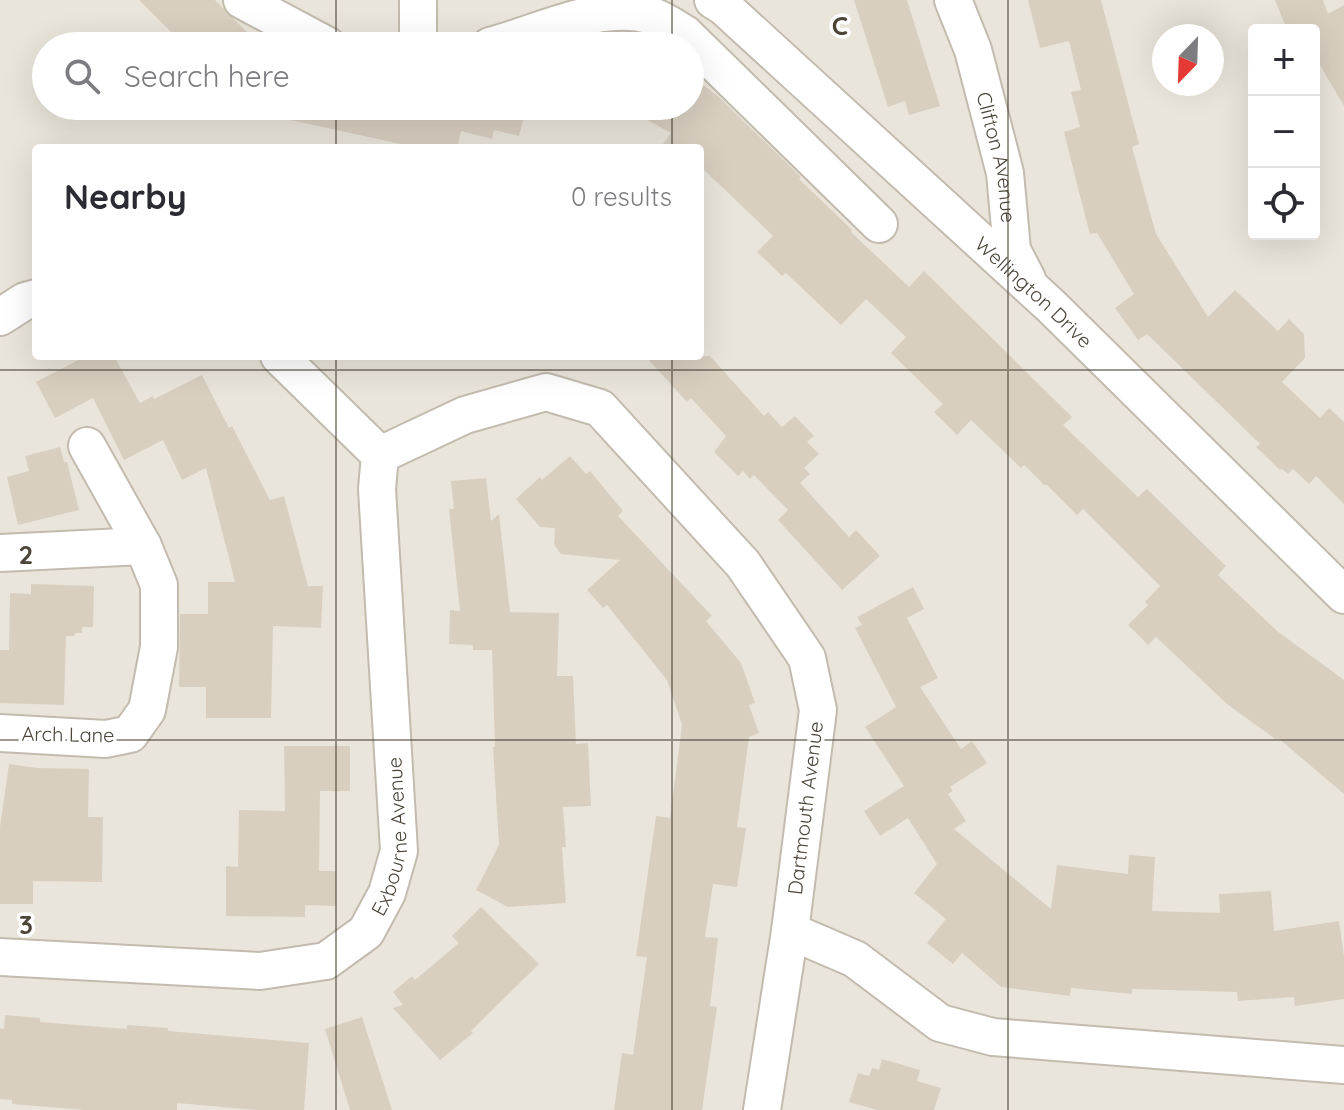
<!DOCTYPE html>
<html lang="en">
<head>
<meta charset="utf-8">
<style>
	:root { --surface:#fff; --page:#f7f7f7; --text:#2b2b33; --muted:#7c7c81; --line:#e1e1e2 }
	body { margin:0; font-family:Quicksand,sans-serif; background:var(--page); color:var(--text) }
	.controls { position:absolute; right:24px; top:24px; display:grid; overflow:hidden; border-radius:8px; box-shadow:0 8px 32px #0002 }
	.controls button { width:72px; height:72px; display:grid; place-items:center; padding:0; border:0; border-bottom:2px solid var(--line); background:var(--surface); color:var(--text); font:40px sans-serif }
	.compass { position:absolute; left:1152px; top:24px; width:72px; height:72px; border-radius:50%; background:var(--surface); box-shadow:0 8px 32px #0002; rotate:203deg }
	.list { margin:0; padding:0; list-style:none }
	h2 { display:flex; justify-content:space-between; align-items:center; height:104px; margin:0; padding:0 32px; font-size:34px }
	h2 small { font-size:26px; font-weight:400; color:var(--muted) }
	.icon { flex:none; width:44px; height:44px; fill:none; stroke:currentColor; stroke-width:2; stroke-linecap:round; stroke-linejoin:round }
	.map { position:relative; flex:none; width:1344px; height:1110px; overflow:hidden }
	.search { position:absolute; background:var(--surface); box-shadow:0 8px 32px #0002; left:32px; top:32px; width:672px; height:88px; display:flex; align-items:center; gap:20px; box-sizing:border-box; padding:0 28px; border-radius:44px; color:var(--muted); font-size:30px }
	.panel { position:absolute; background:var(--surface); box-shadow:0 8px 32px #0002; left:32px; top:144px; width:672px; height:216px; border-radius:8px }
	.map>svg:first-child { display:block }
	.residential { fill:#eae5da; fill-rule:evenodd }
	.building { fill:#d8cfc1 }
	.lines { fill:none; stroke-linecap:round; stroke-linejoin:round }
	.minor-casing { stroke:#c2bbae; stroke-width:40 }
	.minor { stroke:#fff; stroke-width:36 }
	.grid { fill:none; stroke:#4b4439; stroke-width:2; stroke-opacity:0.55 }
	.labels { text-anchor:middle; dominant-baseline:central; stroke-width:7; stroke-linejoin:round; paint-order:stroke }
	.street-label { font-size:20px; fill:#4b4439; stroke:#fff }
	.grid-label { font-size:26px; text-anchor:middle; font-weight:bold; fill:#4b4439; stroke:#fff; stroke-width:7; stroke-linejoin:round; paint-order:stroke }
</style>
</head>
<body>
<div class="map">
<svg width="1344" height="1110" viewBox="0 0 1344 1110">
	<rect width="100%" height="100%" fill="#f6f3ec"/>
	<!-- residential -->
	<path class="residential" d="M0 0H1344V1110H0ZM1254 30H1314V234H1254ZM1164 36H1212V84H1164ZM46 46H690V106H46ZM36 148H700V356H36Z"/>
	<!-- building -->
	<path class="building" d="M139 0H215L261 46H185Z
		M854 0H907L940 106 909 115 905 101 888 107Z
		M1028 0H1101L1139 144 1132 147 1156 234 1208 317 1235 290 1278 331 1289 319 1304 334 1305 358 1282 382 1320 418 1329 408 1344 422V504L1316 476 1309 484 1293 469 1288 474 1282 469 1280 470 1256 447 1260 444 1147 334 1138 340 1115 308 1134 294 1097 233 1090 234 1080 196 1064 132 1080 127 1071 92 1081 90 1069 41 1040 48Z
		M1275 0H1323L1328 14 1344 5V106L1314 55V30H1287Z
		M690 75 719 97 801 177 799 179 852 230 851 232 909 287 924 271 1072 417 1063 425 1138 497 1147 489 1226 566 1218 575 1277 631 1344 680V794L1278 738 1277 740 1227 704 1156 637 1148 645 1128 625 1148 605 1145 602 1160 586 1083 509 1077 515 1046 484 1045 486 1024 465 1021 468 971 420 957 435 934 412 943 404 891 353 906 337 866 299 841 325 786 273 782 276 757 252 773 236 700 166V148H660L671 133 622 106H690Z
		M278 106H527L519 136 494 130 492 139 461 131 457 148H419L277 117Z
		M86 356H114L140 403 153 396 154 399 202 375 229 428 232 426 270 500 284 496 308 586H323L321 628 273 626 271 718H206V687H179L180 614H208V582H235L206 468 182 480 163 440 124 460 93 398 55 418 36 382Z
		M645 356H710L764 416 768 412 782 427 795 416 814 436 807 442 819 454 804 468 810 474 800 483 849 537 856 530 880 556 842 590 778 520 788 510 754 475 750 479 743 471 738 476 714 452 726 436 691 398 687 402Z
		M60 447 64 462H67L79 510 18 525 7 477 29 471 25 456Z
		M570 456 586 474 590 471 623 511 618 516 712 616 706 621 741 663 755 703 749 705 759 733 749 737 737 827 746 828 737 887 713 884 705 937 718 938 710 1006 717 1007 702 1110H614L622 1053 633 1055 647 957 636 956 656 816 670 818 682 725 667 680 607 605 603 608 587 590 620 560 561 554 554 545 555 528 540 527 516 499 540 477 542 480Z
		M486 478 491 521 499 514 510 612 559 613 557 676H573L576 744 588 743 591 806 563 807 566 847H562L566 903 508 907 476 890 499 845 493 747H495L492 650H473V645L449 644 450 610 460 611 449 509H454L451 481Z
		M31 584 94 586 93 627H82V633H75L74 636H66L64 705 0 703V650H9L10 593 31 594Z
		M913 587 924 609 907 618 938 678 920 687 961 749 972 741 987 763 950 787 953 791 948 794 966 821 954 829 1051 909 1057 865 1128 874 1129 855 1155 857 1152 911 1220 913 1219 894 1271 891 1274 931 1339 921 1344 956V999L1295 1006 1294 997 1238 1001 1237 992 1132 989V994L1071 988 1070 996 1001 987 962 953 953 964 927 943 946 919 914 893 937 864 908 818 880 836 864 811 904 786 865 727 896 707 855 628 862 625 857 617Z
		M284 746H350V791H320L319 871H336V906L305 905V917L226 916V866L238 867 239 810 285 811Z
		M9 764 37 768 89 769 88 817H103L102 882 33 881V904H0V827Z
		M481 907 539 964 471 1031 473 1033 440 1060 393 1008 403 1005 393 992 412 976 415 980 459 943 452 936Z
		M5 1015 40 1018V1022L127 1029V1025L168 1028V1031L309 1043 304 1110H257L177 1103V1110H85L12 1104V1100L0 1099V1028L4 1029Z
		M362 1017 392 1110H350L325 1029Z
		M882 1059 920 1070 917 1081 941 1088 934 1110H877L849 1102 858 1073 869 1076 872 1068 879 1070Z"/>
	<g class="lines">
		<!-- minor casing -->
		<g class="minor-casing">
			<g id="minor">
				<path d="M242 0 328 46"/>
				<path id="s1" d="M713 0 724 7 1051 306 1344 595"/>
				<path id="s2" d="M953 0 973 50 1005 173 1012 250 1027 279"/>
				<path d="M418 46V0"/>
				<path d="M490 46C540 33 601 0 652 16 664 20 675 28 685 34L879 224"/>
				<path d="M0 317 25 301 36 298"/>
				<path d="M279 356 380 455 465 415 546 392 600 408 743 564 807 658 818 710 790 931 855 959 940 1023 993 1037 1344 1065"/>
				<path d="M87 446 143 546"/>
				<path d="M0 553 143 546 159 585V647L147 710 130 734 106 739 0 733"/>
				<path id="s3" d="M0 957 260 971 326 961 366 932 387 893 399 851 377 489 380 455"/>
				<path d="M762 1110 790 931"/>
			</g>
		</g>
		<!-- minor -->
		<use href="#minor" class="minor"/>
	</g>
	<!-- grid -->
	<path class="grid" d="M336 0V46M672 0V46M1008 0V1110M336 106V148M672 106V148M336 356V1110M672 356V1110M0 370H1344M0 740H1344"/>
	<g class="labels">
		<!-- street labels -->
		<g class="street-label">
			<text stroke="none"><textPath href="#s2" startOffset="164">Clifton Avenue</textPath></text>
			<text stroke="none"><textPath href="#s1" startOffset="434">Wellington Drive</textPath></text>
			<text transform="translate(68 734) rotate(1)">Arch Lane</text>
			<text transform="translate(805 808) rotate(-83)">Dartmouth Avenue</text>
			<text stroke="none"><textPath href="#s3" startOffset="478">Exbourne Avenue</textPath></text>
		</g>
	</g>
	<g class="grid-label">
		<text x="840" y="35">C</text>
		<text x="26" y="564">2</text>
		<text x="26" y="934">3</text>
	</g>
</svg>
<div class="controls">
<button>+</button>
<button>−</button>
<button><svg class="icon" aria-label="locate" viewBox="0 0 24 24"><circle cx="12" cy="12" r="6"/><path d="M12 2v4M12 18v4M2 12h4M18 12h4"/></svg></button>
</div>
<svg class="compass" viewBox="-18 -18 36 36"><path d="M0-13l5 13h-10z" fill="#e53935"/><path d="M0 13l5-13h-10z" fill="#7c7c81"/></svg>
<div class="search"><svg class="icon" aria-label="search" viewBox="0 0 24 24"><circle cx="10" cy="10" r="6"/><path d="M15 15l6 6"/></svg>Search here</div>
<section class="panel">
<h2>Nearby<small>0 results</small></h2>
<ul class="list">
</ul>
</section>
</div>
</body>
</html>
